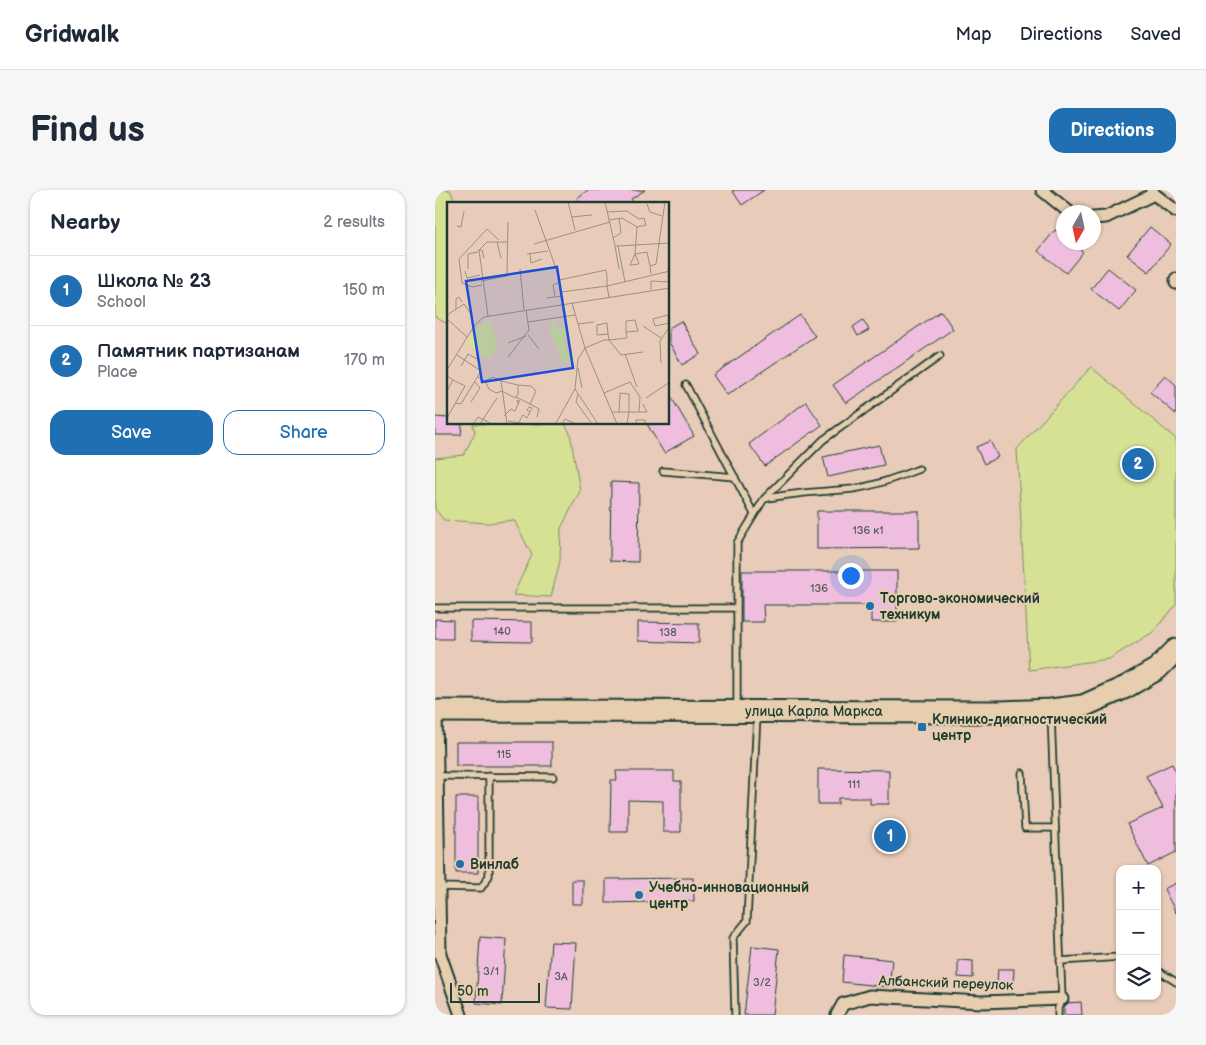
<!DOCTYPE html>
<html lang="en">
<head>
<meta charset="utf-8">
<style>
	:root { --surface:#fff; --page:#f6f6f7; --text:#1f2937; --muted:#747a83; --line:#e0e1e3; --accent:#1f6fb2 }
	body { margin:0; font-family:"Balsamiq Sans",sans-serif; background:var(--page); color:var(--text) }
	.controls { position:absolute; right:15px; bottom:15px; display:grid; overflow:hidden; border-radius:10px; box-shadow:0 1px 4px #0004 }
	.controls button { width:45px; height:45px; display:grid; place-items:center; padding:0; border:0; border-bottom:1px solid var(--line); background:var(--surface); color:var(--text); font:25px sans-serif }
	.compass { position:absolute; left:621px; top:15px; width:45px; height:45px; border-radius:50%; background:var(--surface); box-shadow:0 1px 4px #0004; rotate:189deg }
	.scale { position:absolute; left:15px; bottom:12px; width:90px; box-sizing:border-box; padding-left:5px; border:2px solid #1f3d34; border-top:0; font-size:14px; line-height:18px; white-space:nowrap; color:#1f3d34; -webkit-text-stroke:4px #e6ceae; paint-order:stroke }
	.you { position:absolute; left:415px; top:385px; width:18px; height:18px; margin:-12px; border:4px solid #fff; border-radius:50%; background:#1a73e8; box-shadow:0 0 0 8px #1a73e833 }
	.badge { display:grid; place-items:center; width:32px; height:32px; border-radius:50%; background:var(--accent); color:#fff; font-size:16px; font-weight:700 }
	.pin { position:absolute; translate:-50% -50%; border:2px solid #fff; box-shadow:0 1px 5px #0006 }
	.list { margin:0; padding:0; list-style:none }
	h2 { display:flex; justify-content:space-between; align-items:center; height:65px; margin:0; padding:0 20px; font-size:21px }
	h2 small { font-size:16px; font-weight:400; color:var(--muted) }
	.list li { display:grid; grid-template-columns:32px 1fr auto; gap:15px; align-items:center; box-sizing:border-box; height:70px; padding:0 20px; border-top:1px solid var(--line) }
	.list b { display:block; font-size:19px; white-space:nowrap }
	.list p { margin:0; font-size:16px; white-space:nowrap; color:var(--muted) }
	.list em { font-size:16px; font-style:normal; color:var(--muted) }
	.actions { display:flex; gap:10px; padding:15px 20px }
	.actions a { flex:1; padding:11px 0; border:1px solid var(--accent); border-radius:15px; text-align:center; font-size:18px; color:var(--accent) }
	.actions .main { background:var(--accent); color:#fff }
	.icon { flex:none; width:28px; height:28px; fill:none; stroke:currentColor; stroke-width:2; stroke-linecap:round; stroke-linejoin:round }
	.map { position:relative; flex:none; width:741px; height:825px; overflow:hidden; border-radius:15px }
	header { display:flex; align-items:center; gap:30px; box-sizing:border-box; height:70px; padding:0 25px; background:var(--surface); border-bottom:1px solid var(--line) }
	header strong { font-size:24px }
	nav { display:flex; gap:28px; margin-inline-start:auto; font-size:18px }
	.intro { display:flex; align-items:center; justify-content:space-between; box-sizing:border-box; height:120px; padding:0 30px }
	h1 { margin:0; font-size:35px }
	.button { padding:12px 22px; border-radius:15px; background:var(--accent); color:#fff; font-size:18px; font-weight:700 }
	main { display:flex; gap:30px; padding:0 30px }
	aside { flex:1; background:var(--surface); border-radius:15px; box-shadow:0 1px 4px #0004 }
	.map>svg:first-child { display:block }
	.green { fill:#d6e193; stroke:#7a8f64 }
	.building { fill:#efbedf; stroke:#1f3d34 }
	.lines { fill:none; stroke-linecap:round; stroke-linejoin:round }
	.lane-casing { stroke:#1f3d34; stroke-width:9 }
	.street-casing { stroke:#1f3d34; stroke-width:15 }
	.highway-casing { stroke:#1f3d34; stroke-width:25 }
	.lane { stroke:#e6ceae; stroke-width:5.5 }
	.street { stroke:#e6ceae; stroke-width:11 }
	.highway { stroke:#e6ceae; stroke-width:21 }
	.poi-dot { fill:#1f6fb2; stroke:#e6ceae; stroke-width:2 }
	.labels { text-anchor:middle; dominant-baseline:central; stroke-width:4; stroke-linejoin:round; paint-order:stroke }
	.number-label { font-size:11px; fill:#535d5f }
	.poi-label { font-size:14px; font-weight:bold; fill:#1f3d34; stroke:#e6ceae; text-anchor:start }
	.street-label { font-size:14px; fill:#1f3d34; stroke:#e6ceae }
	.inset-road { fill:none; stroke:#989283; stroke-width:1 }
	.view { fill:#1d4ed8; fill-opacity:0.15; stroke:#1d4ed8; stroke-width:2.5 }
	.inset-edge { fill:none; stroke:#1f3d34; stroke-width:2.5 }
</style>
</head>
<body>
<header>
<strong>Gridwalk</strong>
<nav><a>Map</a><a>Directions</a><a>Saved</a></nav>
</header>
<div class="intro"><h1>Find us</h1><a class="button">Directions</a></div>
<main>
<aside>
<h2>Nearby<small>2 results</small></h2>
<ul class="list">
<li><span class="badge">1</span><div><b>Школа № 23</b><p>School</p></div><em>150 m</em></li>
<li><span class="badge">2</span><div><b>Памятник партизанам</b><p>Place</p></div><em>170 m</em></li>
</ul>
<div class="actions"><a class="main">Save</a><a>Share</a></div>
</aside>
<div class="map">
<svg width="741" height="825" viewBox="0 0 741 825">
	<rect width="100%" height="100%" fill="#e8cbb8"/>
	<filter id="ink" filterUnits="userSpaceOnUse"><feTurbulence type="fractalNoise" baseFrequency=".02" numOctaves="2"/><feDisplacementMap in="SourceGraphic" scale="10" xChannelSelector="R" yChannelSelector="G"/><feConvolveMatrix kernelMatrix="1 2 1 2 8 2 1 2 1" color-interpolation-filters="sRGB"/></filter>
	<g filter="url(#ink)">
		<!-- green -->
		<path class="green" d="M0 0H15L21 14H14V135L0 127Z
			M656 177 741 249V415L718 442 674 469 594 480 582 259Z
			M38 234H130L135 243 145 301 126 338 125 371 116 407 78 405 97 365 79 330 53 333 9 330 0 319V268L29 265 40 242Z"/>
		<!-- building -->
		<path class="building" d="M153 0H210L196 9 200 14H146L142 8Z
			M297 0H329L307 15Z
			M715 37 736 54 714 82 692 65Z
			M620 40 628 46V52H636L648 62 631 83 603 61Z
			M673 78 701 100 684 121 656 99Z
			M506 121 518 139 411 213 398 195Z
			M365 125 380 146 292 205 278 185Z
			M428 130 434 140 423 146 418 137Z
			M246 131 265 164 247 175 234 152V138Z
			M730 185 741 195V224L715 202Z
			M234 203 259 246 229 263 212 234H234Z
			M371 212 387 235 330 276 314 254Z
			M0 227 14 228V234H27L26 245H0Z
			M555 251 563 267 549 274 541 257Z
			M444 255 449 275 393 287 388 267Z
			M176 292 204 293 203 372 175 371Z
			M382 321H484V358L382 359Z
			M307 381H462V432H436V415H328L329 432H307Z
			M0 429 18 430V449H0Z
			M36 431 97 432V452L36 451Z
			M203 432 264 433V453L203 451Z
			M21 552H117V576H21Z
			M737 574 741 582V662L713 676 692 634 728 618 711 586Z
			M383 579 454 580V614H435V608H403V614H383Z
			M181 581H239V591H246V642H228V611L193 610V642H175L176 590H182Z
			M21 607H43V683H21Z
			M258 688 259 711 171 713V689Z
			M137 690H148V714H137Z
			M741 693V723L729 699Z
			M45 747 71 749 67 815 41 813Z
			M116 752 141 753 137 819 111 818Z
			M317 756 344 759 337 825H309Z
			M409 765 457 770 454 797 407 792Z
			M523 770 538 771V788L523 787Z
			M563 779H579L578 794 562 793Z
			M646 812 647 825H629V817L633 813Z"/>
		<g class="lines">
			<!-- lane casing -->
			<g class="lane-casing">
				<path id="lane" d="M251 195 319 324
					M228 281 300 287
					M329 309C358 302 388 302 417 299 440 296 463 287 484 279
					M0 418H302
					M302 518V353L329 309 388 250 505 166
					M616 525 627 809 623 818V825
					M587 583 590 638H620
					M2 586 118 587
					M4 697 46 698 54 686V586
					M625 771 685 767
					M722 780 741 792
					M300 825 298 748 312 731 322 525"/>
			</g>
			<!-- street casing -->
			<g class="street-casing">
				<path id="street" d="M607 0 634 22
					M717 0 719 4 741 21
					M658 28 671 27 719 4
					M741 89V93
					M1 521 5 764 26 825
					M402 825 408 814 435 806 546 812 627 809"/>
			</g>
			<!-- highway casing -->
			<g class="highway-casing">
				<path id="highway" d="M0 521 566 522 616 520 648 516 691 497 722 479 741 460"/>
			</g>
			<!-- lane -->
			<use href="#lane" class="lane"/>
			<!-- street -->
			<use href="#street" class="street"/>
			<!-- highway -->
			<use href="#highway" class="highway"/>
		</g>
	</g>
	<!-- markers -->
	<g class="poi-dot">
		<circle cx="435" cy="416" r="5"/>
		<rect x="482" y="532" width="10" height="10" rx="2.5"/>
		<circle cx="25" cy="674" r="5"/>
		<circle cx="204" cy="705" r="5"/>
	</g>
	<g class="labels">
		<!-- number labels -->
		<g class="number-label">
			<text x="433" y="340">136 к1</text>
			<text x="384" y="398">136</text>
			<text x="67" y="441">140</text>
			<text x="233" y="442">138</text>
			<text x="69" y="564">115</text>
			<text x="419" y="594">111</text>
			<text x="56" y="781">3/1</text>
			<text x="126" y="786">3А</text>
			<text x="327" y="792">3/2</text>
		</g>
		<!-- poi labels -->
		<g class="poi-label">
			<text x="445" y="408">Торгово-экономический<tspan x="445" dy="16">техникум</tspan></text>
			<text x="497" y="529">Клинико-диагностический<tspan x="497" dy="16">центр</tspan></text>
			<text x="35" y="674">Винлаб</text>
			<text x="214" y="697">Учебно-инновационный<tspan x="214" dy="16">центр</tspan></text>
		</g>
		<!-- street labels -->
		<g class="street-label">
			<text x="379" y="521">улица Карла Маркса</text>
			<text transform="translate(511 793) rotate(2)">Албанский переулок</text>
		</g>
	</g>
	<!-- overview -->
	<g transform="translate(12 12)">
		<rect width="222" height="222" fill="#e8cbb8"/>
		<path d="M109 117 110 127 119 125 123 130 117 137 120 149 127 154 126 169 121 159 109 162 115 156 103 132 104 118ZM44 118 50 145 42 157 19 142 30 125Z" fill="#d6e193"/>
		<path class="inset-road" d="M121 0 128 28M158 0 168 44H171L178 80M200 2 203 10 215 14M88 8 111 72 116 102M160 10 180 9 192 17 197 16 199 23 190 25 175 16 162 18M124 15 145 13M10 24 14 25 17 9M190 25 188 52 183 63 192 62 188 52 200 50 203 64M166 36 174 31 172 16M50 40 54 56M87 42 163 20M168 44 172 67M171 44 223 41M31 49 40 40H60M80 52 101 49M83 52 84 61 95 57M37 56 35 48H32L41 114M21 67V52L31 50M73 67 77 108M18 69 20 76 33 73M204 72 203 64 209 62 218 0M112 78 159 68 160 74V84L114 90M34 79 60 74 61 20M35 83 25 85 15 81 12 57 40 27 52 38M204 88V79L223 80M108 95 106 83 112 80M162 95 160 84 223 69M100 96 115 94M125 101 138 146 170 222M9 107V97L12 95 15 100M0 113 17 102 24 112M0 117 20 135M223 117 221 113 206 117 208 124 223 121M81 120 128 113M131 122 147 120M196 124 214 136M161 132 150 133V123L160 121 161 132 162 138 180 136 179 130V119L188 118 191 129 179 130M81 133 92 147M61 141 79 134M178 152 190 185M61 155 82 128 79 108M214 161 213 139 223 124M14 164 21 152 32 158M131 166 135 186M0 168 27 124 37 115 223 86M0 174 6 178 0 189M31 175 38 179 42 187 49 191 55 189M38 179 46 175 54 179 60 222M54 179 71 183V192L68 196 55 189M157 191 183 180 193 195 192 210M131 192 129 200 145 222M69 195 83 202 89 189 84 184 71 183M199 196 223 180M24 200 33 186 28 180M8 201 14 202 34 169 10 153M83 202 92 207 90 215M165 210H172L173 191 182 192V210H200L196 202M172 210H182L180 222M57 214 64 207 68 209 71 202 73 199 70 198 71 202M0 216 18 184 6 178M61 219 79 222M72 220 76 213 80 216 85 206 82 205 80 208 83 210M109 221 128 187M26 222 31 215 45 222M33 222 50 196M115 222 118 217 129 222M151 222 128 187 131 157 138 146 157 138H162L174 153 196 150M189 222V218H198V222"/>
		<path class="view" d="M110 65 126 166 35 180 19 79Z"/>
		<rect width="222" height="222" class="inset-edge"/>
	</g>
</svg>
<div class="controls">
<button>+</button>
<button>−</button>
<button><svg class="icon" aria-label="layers" viewBox="0 0 24 24"><path d="M12 4l9 5-9 5-9-5zM3 14l9 5 9-5"/></svg></button>
</div>
<svg class="compass" viewBox="-18 -18 36 36"><path d="M0-13l5 13h-10z" fill="#e53935"/><path d="M0 13l5-13h-10z" fill="#747a83"/></svg>
<div class="scale">50 m</div>
<div class="you"></div>
<div class="pin badge" style="left:455px;top:646px">1</div>
<div class="pin badge" style="left:703px;top:274px">2</div>
</div>
</main>
</body>
</html>
